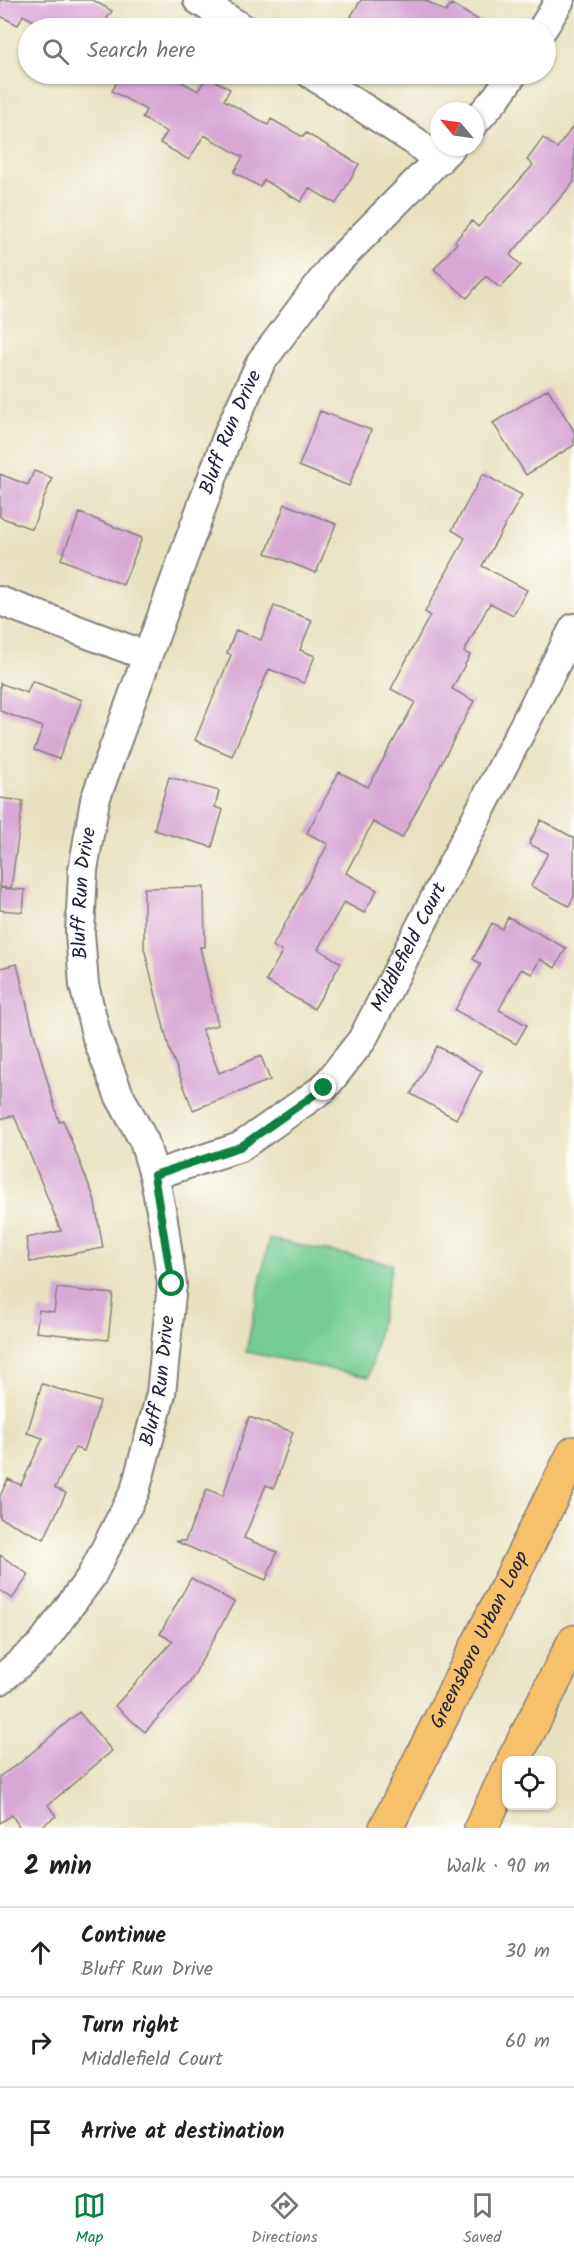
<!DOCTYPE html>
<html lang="en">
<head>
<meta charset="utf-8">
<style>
	:root { --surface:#fff; --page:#f6f6f6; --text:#202124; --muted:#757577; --line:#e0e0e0; --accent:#0b8043 }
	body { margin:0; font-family:Kalam,sans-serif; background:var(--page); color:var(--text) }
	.controls { position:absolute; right:18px; bottom:18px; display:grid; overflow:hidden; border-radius:12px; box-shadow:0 2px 4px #0004 }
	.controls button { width:54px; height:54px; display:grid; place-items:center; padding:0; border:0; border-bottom:2px solid var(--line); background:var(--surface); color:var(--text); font:30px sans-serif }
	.compass { position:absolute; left:430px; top:102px; width:54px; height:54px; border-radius:50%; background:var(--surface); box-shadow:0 2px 4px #0004; rotate:299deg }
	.stop { position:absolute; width:18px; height:18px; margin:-14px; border:4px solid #0b8043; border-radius:50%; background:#fff }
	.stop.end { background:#0b8043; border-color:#fff; box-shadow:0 2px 6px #0008 }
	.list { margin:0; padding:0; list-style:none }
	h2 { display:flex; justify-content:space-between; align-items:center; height:78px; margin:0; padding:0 24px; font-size:26px }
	h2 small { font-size:20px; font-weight:400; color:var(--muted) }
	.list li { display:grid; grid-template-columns:39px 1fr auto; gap:18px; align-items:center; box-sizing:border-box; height:90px; padding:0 24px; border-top:2px solid var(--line) }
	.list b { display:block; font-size:22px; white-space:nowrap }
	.list p { margin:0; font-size:20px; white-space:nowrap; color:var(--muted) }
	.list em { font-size:20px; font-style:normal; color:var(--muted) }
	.icon { flex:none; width:33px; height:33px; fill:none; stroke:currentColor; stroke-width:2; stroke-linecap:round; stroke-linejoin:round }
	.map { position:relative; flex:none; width:574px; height:1828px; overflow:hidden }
	.search { position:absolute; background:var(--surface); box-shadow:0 2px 4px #0004; left:18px; right:18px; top:18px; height:66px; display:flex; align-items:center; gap:15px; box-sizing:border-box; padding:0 21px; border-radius:33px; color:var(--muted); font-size:22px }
	.sheet { height:348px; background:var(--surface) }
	nav { display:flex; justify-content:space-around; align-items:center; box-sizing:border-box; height:84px; border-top:2px solid var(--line); background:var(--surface); font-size:16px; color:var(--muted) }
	nav a { display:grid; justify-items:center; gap:3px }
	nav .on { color:var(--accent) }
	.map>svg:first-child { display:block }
	.green { fill:#74cd94; stroke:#4b7868; stroke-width:1.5 }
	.building { fill:#d8a7d4 }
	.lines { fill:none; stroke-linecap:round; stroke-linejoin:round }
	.minor-casing { stroke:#85827d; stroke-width:32 }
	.highway-casing { stroke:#85827d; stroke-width:36 }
	.minor { stroke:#fff; stroke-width:28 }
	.highway { stroke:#f7c06b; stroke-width:33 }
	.route { stroke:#0b8043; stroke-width:8 }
	.labels { text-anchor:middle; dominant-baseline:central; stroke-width:6; stroke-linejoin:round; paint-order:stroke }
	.street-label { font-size:20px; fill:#22223b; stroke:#fdfcf7 }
</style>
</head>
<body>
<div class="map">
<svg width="574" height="1828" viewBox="0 0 574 1828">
	<rect width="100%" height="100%" fill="#fdfcf7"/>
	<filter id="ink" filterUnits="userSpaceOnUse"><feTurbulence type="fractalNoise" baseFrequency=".0167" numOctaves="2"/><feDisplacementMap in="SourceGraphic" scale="12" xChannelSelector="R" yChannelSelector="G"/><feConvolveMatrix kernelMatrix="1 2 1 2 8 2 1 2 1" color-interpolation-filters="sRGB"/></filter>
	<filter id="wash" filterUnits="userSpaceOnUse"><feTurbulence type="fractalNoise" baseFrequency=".008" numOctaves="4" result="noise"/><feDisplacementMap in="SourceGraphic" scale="24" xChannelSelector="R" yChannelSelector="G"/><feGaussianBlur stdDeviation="1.35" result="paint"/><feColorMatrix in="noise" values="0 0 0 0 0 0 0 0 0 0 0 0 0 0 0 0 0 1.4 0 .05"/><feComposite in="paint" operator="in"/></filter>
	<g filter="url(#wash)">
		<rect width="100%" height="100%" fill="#e8e1bf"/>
		<!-- green -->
		<path class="green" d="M269 1239 392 1264 369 1377 246 1352Z"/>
		<g id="blocks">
			<!-- building -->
			<path class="building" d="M0 0H93L112 11 101 28H47L23 15 18 25 0 16Z
				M361 0H425L446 12 451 4 492 28H369L351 16Z
				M121 74H168L198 91 207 76 230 89 224 100 268 125 271 119 303 137 306 133 359 164 336 204 309 188 301 202 264 180 260 187 234 172 243 157 204 135 189 160 160 143 167 132 142 118 146 110 112 91Z
				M574 125V182L510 255 521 265 500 288 486 276 467 298 434 269 457 243 455 241 472 221 478 227 533 165 527 160 543 138 557 148Z
				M548 389 574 431V445L526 475 493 423Z
				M320 411 371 430 349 486 299 466Z
				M34 471 52 478 32 529 0 517V474L28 485Z
				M483 474 522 495 482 566 527 590 513 615 490 603 464 652 470 655 452 689 474 701 402 838 373 822 346 873 377 890 364 913 344 902 318 949 341 963 314 1009 266 981 282 952 273 946 328 844 307 833 339 772 368 787 415 702 391 689 430 615 425 612 465 538 452 530Z
				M285 504 336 524 316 573 266 553Z
				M80 513 142 538 123 585 61 559Z
				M274 606 312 620 300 650 315 656 304 683 269 669 232 756 195 740 231 655 227 653 236 630 261 640Z
				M32 681 82 700 59 759 34 750 43 727 0 711V683L27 693Z
				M169 777 219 791 215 807 223 810 212 847 154 830Z
				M0 798 23 801 11 888 0 887Z
				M541 820 574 838V896L569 906 531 886 548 853 529 844Z
				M204 887 205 947H200L218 1025 202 1029 219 1073 261 1056 270 1080 193 1110 169 1048 144 948V888Z
				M0 888 25 890 23 912 0 910Z
				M508 917 566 948 555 968 540 959 532 974 521 969 499 1010 527 1025 516 1044 455 1010 481 964 473 959 492 923 502 929Z
				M17 964 33 1030 59 1122 63 1120 94 1198 103 1248 30 1262 26 1238 61 1231 14 1115 0 1119V968Z
				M437 1046 482 1071 456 1119 411 1094Z
				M57 1288 113 1294 108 1340 36 1332 39 1310 54 1312Z
				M42 1384 100 1402 84 1451 75 1448 55 1488 66 1493 44 1539 0 1518V1496L8 1479 21 1485 43 1438 27 1433Z
				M249 1417 293 1432 274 1488 266 1485 244 1538 277 1552 266 1580 175 1541H185L207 1489 223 1496Z
				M0 1555 29 1575 12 1599 0 1590Z
				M191 1578 234 1602 190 1682 145 1732 115 1706 173 1641 160 1634Z
				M79 1712 112 1751 48 1805 56 1816 39 1828H20L12 1815 0 1823V1776L21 1762Z"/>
		</g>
	</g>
	<g filter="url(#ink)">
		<use href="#blocks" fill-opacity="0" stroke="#85827d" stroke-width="1.5"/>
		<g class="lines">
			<!-- minor casing -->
			<g class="minor-casing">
				<g id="minor">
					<path d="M198 0 242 28"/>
					<path d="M543 28 560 0"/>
					<path d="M311 74 416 142 438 161"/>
					<path d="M475 122 496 98 513 74"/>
					<path d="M0 601 147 656"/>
					<path id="s1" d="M154 1175 240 1147 324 1088 362 1040 574 628"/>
					<path id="s2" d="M0 1680 40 1646 91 1577 135 1491 161 1394 172 1284 163 1220 154 1175 144 1141 119 1095 97 1038 84 985 80 933 83 870 95 800 229 432 261 362 333 266 451 147"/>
				</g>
			</g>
			<!-- highway casing -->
			<g class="highway-casing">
				<g id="highway">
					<path d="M514 1760 574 1642"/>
					<path id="s3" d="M386 1828 574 1453"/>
					<path d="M481 1828 506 1776"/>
				</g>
			</g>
			<!-- minor -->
			<use href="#minor" class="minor"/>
			<!-- highway -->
			<use href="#highway" class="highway"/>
		</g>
	</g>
	<g class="lines" filter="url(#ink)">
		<!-- route -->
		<path class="route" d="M172 1284 154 1175 240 1147 324 1088"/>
	</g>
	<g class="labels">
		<!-- street labels -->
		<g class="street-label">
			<text stroke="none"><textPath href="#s2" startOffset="1338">Bluff Run Drive</textPath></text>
			<text stroke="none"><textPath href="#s2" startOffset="852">Bluff Run Drive</textPath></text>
			<text stroke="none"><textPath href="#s1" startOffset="358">Middlefield Court</textPath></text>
			<text stroke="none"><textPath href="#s2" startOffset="348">Bluff Run Drive</textPath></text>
			<text stroke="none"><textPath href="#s3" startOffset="210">Greensboro Urban Loop</textPath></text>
		</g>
	</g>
</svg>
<div class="controls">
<button><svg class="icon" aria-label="locate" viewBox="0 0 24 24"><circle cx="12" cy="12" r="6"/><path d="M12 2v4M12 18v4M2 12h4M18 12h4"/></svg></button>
</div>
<svg class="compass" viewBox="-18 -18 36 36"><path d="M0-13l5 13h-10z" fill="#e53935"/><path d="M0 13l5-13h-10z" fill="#757577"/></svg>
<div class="stop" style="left:172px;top:1284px"></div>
<div class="stop end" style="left:324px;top:1088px"></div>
<div class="search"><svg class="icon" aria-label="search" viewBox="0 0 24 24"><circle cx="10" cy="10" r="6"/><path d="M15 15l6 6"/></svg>Search here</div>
</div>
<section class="sheet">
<h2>2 min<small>Walk · 90 m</small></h2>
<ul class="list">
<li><svg class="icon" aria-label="ahead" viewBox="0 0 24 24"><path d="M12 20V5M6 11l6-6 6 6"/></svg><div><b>Continue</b><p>Bluff Run Drive</p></div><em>30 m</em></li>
<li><svg class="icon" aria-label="right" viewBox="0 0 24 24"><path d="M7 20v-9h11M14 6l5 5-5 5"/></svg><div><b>Turn right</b><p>Middlefield Court</p></div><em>60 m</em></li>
<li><svg class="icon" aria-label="arrive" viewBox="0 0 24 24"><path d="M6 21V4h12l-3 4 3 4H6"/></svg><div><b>Arrive at destination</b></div></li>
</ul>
</section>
<nav>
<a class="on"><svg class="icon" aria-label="map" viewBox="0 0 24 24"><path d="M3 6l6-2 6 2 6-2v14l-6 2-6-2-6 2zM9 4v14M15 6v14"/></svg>Map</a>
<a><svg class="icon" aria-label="directions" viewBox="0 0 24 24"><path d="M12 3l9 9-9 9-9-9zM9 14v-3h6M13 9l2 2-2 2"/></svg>Directions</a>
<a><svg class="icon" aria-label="saved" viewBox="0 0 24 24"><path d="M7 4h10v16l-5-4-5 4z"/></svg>Saved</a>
</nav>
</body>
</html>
